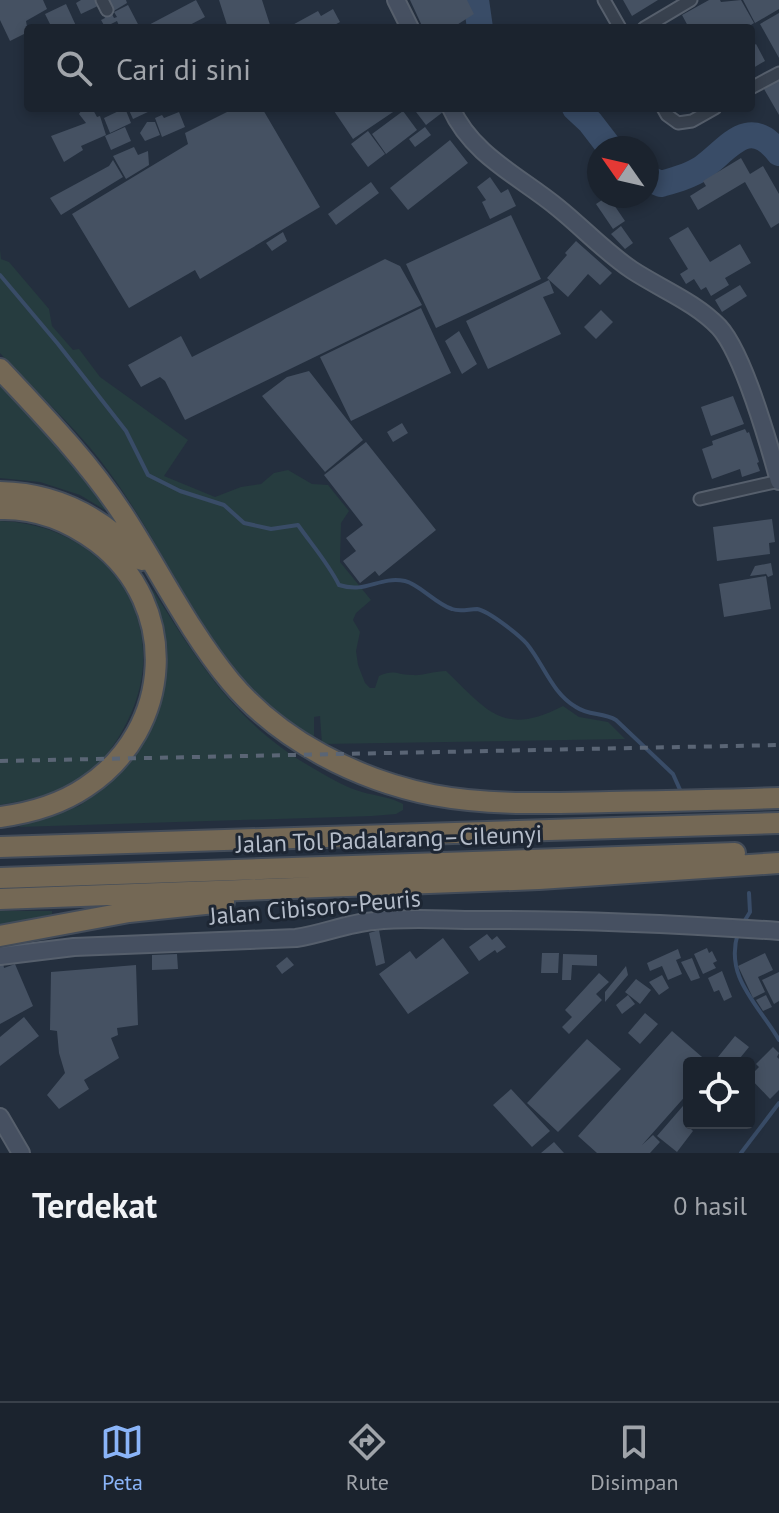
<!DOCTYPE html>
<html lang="id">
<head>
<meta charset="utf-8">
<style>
	:root { --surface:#1b232e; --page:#282f3a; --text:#f1f3f6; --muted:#a0a4aa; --line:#39404a; --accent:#8ab4f8 }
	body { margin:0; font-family:"PT Sans",sans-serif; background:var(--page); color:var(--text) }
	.controls { position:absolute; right:24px; bottom:24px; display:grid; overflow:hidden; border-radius:8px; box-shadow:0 4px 12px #0003 }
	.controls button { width:72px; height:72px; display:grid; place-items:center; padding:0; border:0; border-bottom:2px solid var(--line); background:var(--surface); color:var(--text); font:40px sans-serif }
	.compass { position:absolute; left:587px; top:136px; width:72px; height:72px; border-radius:50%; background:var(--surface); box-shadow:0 4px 12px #0003; rotate:304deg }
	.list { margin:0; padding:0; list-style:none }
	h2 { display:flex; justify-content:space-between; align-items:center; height:104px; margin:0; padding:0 32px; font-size:34px }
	h2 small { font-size:26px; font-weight:400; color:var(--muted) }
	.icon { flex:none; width:44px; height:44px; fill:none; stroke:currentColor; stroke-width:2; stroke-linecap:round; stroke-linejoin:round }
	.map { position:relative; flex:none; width:779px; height:1153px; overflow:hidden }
	.search { position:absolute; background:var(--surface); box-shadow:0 4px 12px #0003; left:24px; right:24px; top:24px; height:88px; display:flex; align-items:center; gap:20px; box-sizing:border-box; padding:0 28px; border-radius:8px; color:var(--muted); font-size:30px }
	.sheet { height:248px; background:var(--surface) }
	nav { display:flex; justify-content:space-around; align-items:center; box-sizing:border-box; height:112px; border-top:2px solid var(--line); background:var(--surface); font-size:22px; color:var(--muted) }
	nav a { display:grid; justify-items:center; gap:4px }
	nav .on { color:var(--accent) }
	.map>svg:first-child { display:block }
	.green { fill:#263c3f }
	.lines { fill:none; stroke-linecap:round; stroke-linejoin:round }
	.stream { stroke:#394c67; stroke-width:4 }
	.river { stroke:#394c67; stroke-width:26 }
	.building { fill:#455162 }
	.street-casing { stroke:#565f6c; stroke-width:15 }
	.secondary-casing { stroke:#565f6c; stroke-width:20 }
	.highway-casing { stroke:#434c59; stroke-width:24 }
	.street { stroke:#38414e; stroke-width:11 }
	.secondary { stroke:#465061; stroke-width:16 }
	.highway { stroke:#746855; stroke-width:20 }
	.rail { stroke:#5a6575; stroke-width:4; stroke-dasharray:8 8; stroke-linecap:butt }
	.labels { text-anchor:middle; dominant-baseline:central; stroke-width:6; stroke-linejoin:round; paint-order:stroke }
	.street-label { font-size:24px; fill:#b4bcc9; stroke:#1d2633 }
</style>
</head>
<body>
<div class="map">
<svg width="779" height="1153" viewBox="0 0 779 1153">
	<rect width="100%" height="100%" fill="#242f3e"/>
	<!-- green -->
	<path class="green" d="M0 249 1 259 9 262 49 309 52 326 73 350 79 349 100 377 188 440 164 476 215 497 241 487 261 484 274 473 288 470 312 484 328 485 349 511 341 523 340 562 371 600 356 613 353 620 360 632 356 651 358 665 365 683 370 688H375L379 676C395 669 396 675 412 675 423 676 434 671 446 671 488 711 503 737 563 706L579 717 608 722 625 739 322 744 320 716 314 717V741C286 720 259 698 237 671 184 606 152 526 100 460 72 424 32 388 0 353Z
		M0 382 63 451 115 516 80 495 40 482 0 478Z
		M0 521C106 524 177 623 127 722 118 740 106 758 91 771 65 793 32 799 0 805Z
		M142 580H145L154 592C202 667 237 726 318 771 331 779 348 788 362 792 376 796 391 797 403 804V810L396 814 372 816 18 827 79 806 104 788 121 770 151 721Z
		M0 911H52V914L0 926Z"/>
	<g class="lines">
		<!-- stream -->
		<path class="stream" d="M0 275 58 344 126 431 148 475 180 491 224 505 244 523 271 529 298 525C312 545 328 563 339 585 367 594 378 576 405 581 419 584 436 604 452 609 460 612 469 609 477 609 489 611 519 635 527 644 544 665 552 693 576 707 589 716 603 712 616 720L673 774 681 792
			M742 925 750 912 749 893
			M738 933C724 977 758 1004 779 1040
			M741 1153 779 1103"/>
		<!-- river -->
		<path class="river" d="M476 0 480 28
			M575 108 590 122 610 148
			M647 178 661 184C675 180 690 176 702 168 727 151 748 113 779 153"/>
	</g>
	<!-- building -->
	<path class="building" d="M0 0H43L47 9 26 21 28 32 10 41 0 20Z
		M81 0H98L100 5 81 14 76 3Z
		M106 0H126L127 3 112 12Z
		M196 0 205 17 184 28H143Z
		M219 0H262L271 28H228Z
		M410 0H467L474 14 452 28H423Z
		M623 0H658L632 16Z
		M709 0H720L721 2 741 0 754 23 746 28H689L682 15Z
		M743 0H779V9L755 23Z
		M66 4 77 28H52L45 14Z
		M128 5 140 28H120L117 21 105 27 101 20 105 18 104 16 111 12 114 18 117 17 114 12Z
		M333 9 340 22 329 28H287L318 11 321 16Z
		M779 13V58L760 24Z
		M756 44 765 61 753 68 751 47Z
		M779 80V115L764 89Z
		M83 108H92L97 117 100 116 106 135 81 146 83 150 64 162 51 136 86 123 79 114Z
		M125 108 131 123 110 133 104 118Z
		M128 108H148L150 111 133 119Z
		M235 108H262L320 207 200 279 195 270 129 308 72 214 188 144 185 133Z
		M332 108H399L353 139Z
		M413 108H440L443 112 426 125Z
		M403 111 417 130 386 154 372 134Z
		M179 112 185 127 162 137 155 118 162 115 164 118Z
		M147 122H155L160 135 145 141 140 133Z
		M125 127 131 141 111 150 105 136Z
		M425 127 431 135 415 147 409 139Z
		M368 131 385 154 368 167 351 144Z
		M450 140 468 163 408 210 390 188Z
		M134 147 138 155 148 151 149 165 126 179 113 156Z
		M741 158 750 174 763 166 779 194V223L771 228 745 182 698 210 690 196 706 186 703 181Z
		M113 160 123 177 61 215 50 198 109 166Z
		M490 177 501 193 508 189 516 206 490 219 482 202 486 200 477 187Z
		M371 182 379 193 336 225 328 214Z
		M608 196 625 221 613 229 596 204Z
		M511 215 541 279 436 328 406 264Z
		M621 226 633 243 625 249 611 234Z
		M688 227 710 262 740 244 751 263 725 278 729 285 711 296 706 287 701 290 694 279 686 284 680 274 688 269 669 238Z
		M283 232 287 241 272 251 266 243Z
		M576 241 612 273 600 285 588 274 568 297 547 278 567 255 565 253Z
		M385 259 400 266 422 305 185 420 165 381 160 377 141 387 128 365 181 336 192 357Z
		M549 280 554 293 543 297 561 334 488 369 466 321Z
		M740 285 747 296 722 312 715 300Z
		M421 308 451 373 351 421 320 357Z
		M601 310 613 322 596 339 584 327Z
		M459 331 477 364 462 374 445 341Z
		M309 371 363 440 325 472 262 396 287 377Z
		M733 396 744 424 711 436 701 407Z
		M402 423 408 433 393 442 387 432Z
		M745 429 747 433 749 432 759 462 757 463 760 471 742 477 740 469 712 479 702 449 713 445 712 441Z
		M366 442 436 530 379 576 375 571 360 583 343 561 356 551 346 538 363 525 324 475Z
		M772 519 775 542 769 543 770 554 717 561 713 527Z
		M771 563 773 575 768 577 765 572 766 574 750 576 755 566Z
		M766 576 771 609 724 617 719 584Z
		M379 930 385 963 376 966 369 933Z
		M487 934 492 940 497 936 506 947 497 953 495 950 479 961 469 947Z
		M443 938 469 973 408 1014 379 974 410 951 416 959Z
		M707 948 709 953 712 951 717 961 713 963 716 968 703 974 694 954Z
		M678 949 681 958 676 960 682 974 668 980 662 966 650 971 647 963Z
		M542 953H559L558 973H541Z
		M765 953 773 970 758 977 765 992 753 998 738 966Z
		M177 954 178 969 152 970V955Z
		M563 954 597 955V966L572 965 571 980H562Z
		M287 957 294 965 282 974 276 966Z
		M692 958 700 978 691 981 681 962Z
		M0 962H3L4 968 15 964 33 1006 0 1024Z
		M136 965 138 1025 117 1028 118 1035 111 1038 119 1058 84 1080 89 1089 59 1109 47 1095 65 1073 59 1053 57 1031 50 1030 51 972Z
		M626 966 628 975 605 1002V992Z
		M722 971 732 997 724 1001 719 990 714 992 708 978Z
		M779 972V1001L774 1004 762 980Z
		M599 973 609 982 596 994 602 1000 569 1034 562 1027 572 1017 565 1010Z
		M662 975 669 988 659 995 649 982Z
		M636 979 651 990 640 1004 625 992Z
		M628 995 635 1004 622 1014 616 1005Z
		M766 995 772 1007 763 1011 756 1000Z
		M645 1013 658 1024 640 1044 628 1033Z
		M24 1017 39 1036 0 1066V1037Z
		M672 1031 709 1063H689V1092L642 1145 653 1135 660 1142 650 1153H597L578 1136Z
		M735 1036 749 1047 736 1063H725L718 1057Z
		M587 1039 621 1069 558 1132 527 1103Z
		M773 1047 779 1053 777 1057 779 1059V1090L770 1099 749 1077 759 1067 756 1064Z
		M511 1089 550 1131 532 1147 493 1105Z
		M689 1099V1123H696L691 1129 693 1131 677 1152 657 1136Z
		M554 1142 564 1153H541Z"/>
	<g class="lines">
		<!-- street casing -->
		<g class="street-casing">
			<path id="street" d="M102 0 107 10
				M604 0 620 28
				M644 28 691 0
				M751 88 779 73
				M663 108 667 115 678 123 692 121 715 108
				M700 499 779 481"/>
		</g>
		<!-- secondary casing -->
		<g class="secondary-casing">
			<path id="secondary" d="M396 0 410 28
				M451 108C472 155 519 176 557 207 582 227 605 252 632 270 661 289 695 302 719 327 743 353 769 444 779 481
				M0 956 74 947 296 938C323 934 348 923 374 921 408 917 444 920 478 920 579 919 679 924 779 931
				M0 1117 21 1153"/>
		</g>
		<!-- highway casing -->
		<g class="highway-casing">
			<path id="highway" d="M0 369C43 415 87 460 122 513 158 568 188 630 230 681 280 741 358 780 433 795 491 806 551 803 609 802 666 801 722 800 779 798
				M0 492C57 493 104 518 142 560
				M0 509C35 508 69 521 97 542 180 605 174 729 86 787 61 804 30 813 0 817
				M0 847 779 823
				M0 878 735 853
				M0 899 539 879 779 863
				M0 936 129 912 224 902"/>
		</g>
		<!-- street -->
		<use href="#street" class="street"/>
		<!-- secondary -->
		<use href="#secondary" class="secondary"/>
		<!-- highway -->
		<use href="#highway" class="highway"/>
		<!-- rail -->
		<path class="rail" d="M0 761 779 745"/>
	</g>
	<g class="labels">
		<!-- street labels -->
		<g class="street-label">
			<text transform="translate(389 839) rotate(-2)">Jalan Tol Padalarang–Cileunyi</text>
			<text transform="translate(315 907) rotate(-5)">Jalan Cibisoro-Peuris</text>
		</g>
	</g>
</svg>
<div class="controls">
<button><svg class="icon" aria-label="locate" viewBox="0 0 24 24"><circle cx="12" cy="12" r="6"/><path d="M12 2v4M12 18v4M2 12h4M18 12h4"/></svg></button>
</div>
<svg class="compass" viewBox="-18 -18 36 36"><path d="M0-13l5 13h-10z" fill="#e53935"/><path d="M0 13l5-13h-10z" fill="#a0a4aa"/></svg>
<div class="search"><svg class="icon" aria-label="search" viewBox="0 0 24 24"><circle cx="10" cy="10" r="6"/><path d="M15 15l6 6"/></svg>Cari di sini</div>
</div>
<section class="sheet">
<h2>Terdekat<small>0 hasil</small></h2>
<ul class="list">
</ul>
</section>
<nav>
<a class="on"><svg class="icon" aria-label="map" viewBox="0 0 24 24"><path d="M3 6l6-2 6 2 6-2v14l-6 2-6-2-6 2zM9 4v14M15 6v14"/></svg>Peta</a>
<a><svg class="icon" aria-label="directions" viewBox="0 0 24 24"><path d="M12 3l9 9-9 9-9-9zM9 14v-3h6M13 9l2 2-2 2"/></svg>Rute</a>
<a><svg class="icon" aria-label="saved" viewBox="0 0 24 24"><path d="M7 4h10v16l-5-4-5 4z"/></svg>Disimpan</a>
</nav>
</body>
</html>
